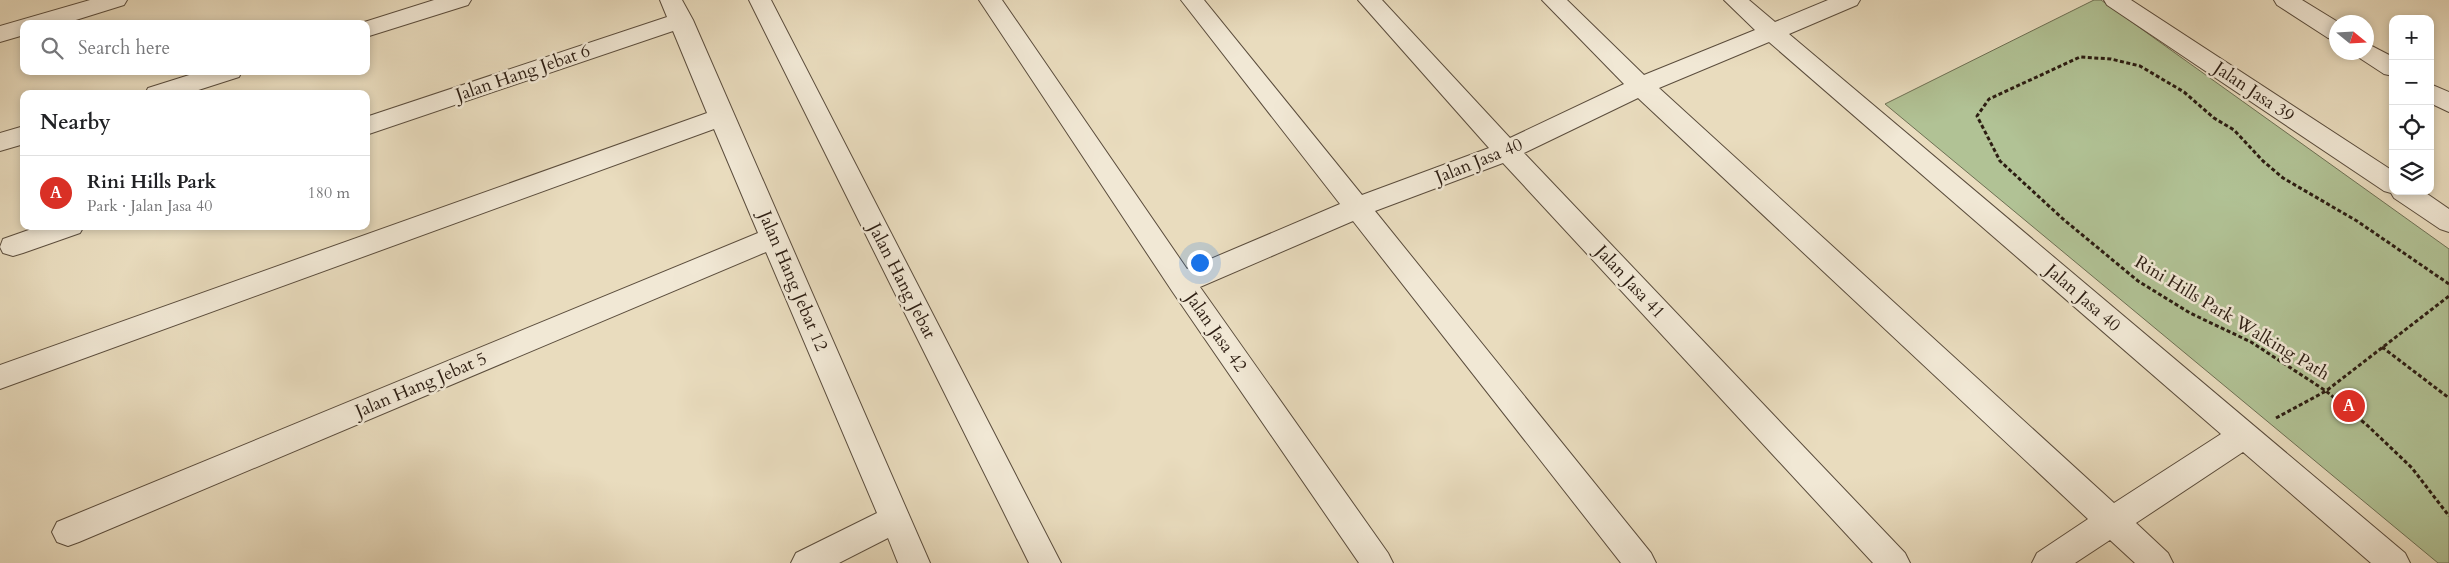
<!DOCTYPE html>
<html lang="en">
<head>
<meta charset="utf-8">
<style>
	:root { --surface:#fff; --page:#f6f6f6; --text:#202124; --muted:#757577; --line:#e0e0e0; --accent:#d93025 }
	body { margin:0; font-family:Cardo,serif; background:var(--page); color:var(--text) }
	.controls { position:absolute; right:15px; top:15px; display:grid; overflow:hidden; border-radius:10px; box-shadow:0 2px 8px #0003 }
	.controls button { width:45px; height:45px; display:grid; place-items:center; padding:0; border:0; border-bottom:1px solid var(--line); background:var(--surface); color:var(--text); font:25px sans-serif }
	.compass { position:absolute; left:2329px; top:15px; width:45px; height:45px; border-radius:50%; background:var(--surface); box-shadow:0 2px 8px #0003; rotate:108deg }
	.you { position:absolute; left:1199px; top:262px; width:18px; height:18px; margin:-12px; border:4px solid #fff; border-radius:50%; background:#1a73e8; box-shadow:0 0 0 8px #1a73e833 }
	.badge { display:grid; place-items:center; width:32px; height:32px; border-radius:50%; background:var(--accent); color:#fff; font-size:16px; font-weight:700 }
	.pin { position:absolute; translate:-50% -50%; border:2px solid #fff; box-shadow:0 1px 5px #0006 }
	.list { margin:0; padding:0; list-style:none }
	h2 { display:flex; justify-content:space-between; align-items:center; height:65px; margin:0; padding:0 20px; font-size:21px }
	h2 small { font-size:16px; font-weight:400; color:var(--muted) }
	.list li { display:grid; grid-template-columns:32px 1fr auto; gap:15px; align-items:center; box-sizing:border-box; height:75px; padding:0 20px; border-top:1px solid var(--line) }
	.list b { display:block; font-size:19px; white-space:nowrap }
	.list p { margin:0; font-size:16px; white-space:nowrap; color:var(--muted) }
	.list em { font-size:16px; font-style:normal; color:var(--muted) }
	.icon { flex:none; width:28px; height:28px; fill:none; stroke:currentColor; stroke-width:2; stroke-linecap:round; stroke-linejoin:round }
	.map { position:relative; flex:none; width:2449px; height:563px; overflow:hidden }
	.search { position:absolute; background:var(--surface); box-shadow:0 2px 8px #0003; left:20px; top:20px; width:350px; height:55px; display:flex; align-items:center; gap:12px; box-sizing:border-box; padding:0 18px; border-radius:10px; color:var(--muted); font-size:19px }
	.panel { position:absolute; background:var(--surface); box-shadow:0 2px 8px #0003; left:20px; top:90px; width:350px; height:140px; border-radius:10px }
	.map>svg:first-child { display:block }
	.green { fill:#b1c295; stroke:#6e7054 }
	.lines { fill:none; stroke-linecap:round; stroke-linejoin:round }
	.minor-casing { stroke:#5b4d3d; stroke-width:2 }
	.path { stroke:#2c1d12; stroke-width:3; stroke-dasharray:4 2.5; stroke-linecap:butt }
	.minor { fill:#f1e8d5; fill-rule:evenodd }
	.labels { text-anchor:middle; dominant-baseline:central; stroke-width:5; stroke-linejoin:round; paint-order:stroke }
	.street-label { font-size:18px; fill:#2c1d12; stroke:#f1e8d5 }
</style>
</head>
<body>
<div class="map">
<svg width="2449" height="563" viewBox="0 0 2449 563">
	<rect width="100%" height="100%" fill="#e9dcbe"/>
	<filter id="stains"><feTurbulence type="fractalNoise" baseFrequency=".004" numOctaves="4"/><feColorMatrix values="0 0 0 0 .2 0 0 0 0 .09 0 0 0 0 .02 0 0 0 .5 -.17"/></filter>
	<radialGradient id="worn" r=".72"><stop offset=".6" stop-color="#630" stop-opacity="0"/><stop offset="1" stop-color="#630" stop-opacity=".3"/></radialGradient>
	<!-- green -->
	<path class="green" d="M2094 0H2101L2449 249V563H2438L1885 104Z"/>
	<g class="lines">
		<!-- minor casing -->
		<g class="minor-casing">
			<path id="minor" d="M90 0H127L124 5 63 24H24V35L0 42V26Z
				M434 0H471L468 5 366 37V24H358Z
				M660 0H682L693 20 930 563H898L888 538 839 563H791L796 553 877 513 766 252 79 542 68 546 57 542 52 532 57 522 758 233 714 129 0 389V365L707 113 673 31 366 135V117L667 17Z
				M749 0H771L1061 563H1029Z
				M979 0H1002L1187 269 1340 204 1181 0H1204L1362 195 1489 148 1358 0H1382L1510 138 1624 84 1542 0H1567L1644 75 1755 30 1724 0H1749L1775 22 1828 0H1860L1857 5 1789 34 2405 553 2410 563H2371L2243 452 2136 523 2168 553 2173 563H2135L2110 540 2075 563H2032L2037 553 2088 519 1638 98 1524 153 1905 553 1910 563H1873L1503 163 1375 211 1651 553 1656 563H1621L1353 221 1200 287 1388 553 1393 563H1359L1172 291ZM1769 42 2221 434 2114 503 1659 88Z
				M2104 0H2131L2393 171V191H2423L2449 209V232L2440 229 2394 198 2391 193 2384 191 2107 5Z
				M2274 0H2302L2338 22 2336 40 2328 38 2277 5Z
				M2366 43 2393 57V76L2384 74 2358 57 2355 52H2366Z
				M202 71H242L239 77 186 94H145L148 88Z
				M2430 84 2449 92V112L2430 103Z
				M24 126V144L0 151V133Z
				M40 226H84L80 233 23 253 13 256 3 253 0 247 3 239Z"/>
		</g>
		<!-- path -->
		<path class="path" d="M2449 284 2357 221 2283 178 2263 161 2234 130 2214 118 2184 92 2140 66 2111 59 2080 57 1989 99 1977 116 2000 161 2063 219 2138 281 2190 313 2251 342 2326 391 2368 426 2412 468 2449 516
			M2382 347 2449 398
			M2276 418 2326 391 2449 296"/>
		<!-- minor -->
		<use href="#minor" class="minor"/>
	</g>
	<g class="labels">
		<!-- street labels -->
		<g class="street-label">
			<text transform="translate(523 73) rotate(-19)">Jalan Hang Jebat 6</text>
			<text transform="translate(2254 92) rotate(34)">Jalan Jasa 39</text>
			<text transform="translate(1479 161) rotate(-22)">Jalan Jasa 40</text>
			<text transform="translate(793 281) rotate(67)">Jalan Hang Jebat 12</text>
			<text transform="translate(902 281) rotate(63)">Jalan Hang Jebat</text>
			<text transform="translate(1630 282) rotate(47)">Jalan Jasa 41</text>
			<text transform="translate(2083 298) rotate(41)">Jalan Jasa 40</text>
			<text transform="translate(2232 318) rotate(31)">Rini Hills Park Walking Path</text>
			<text transform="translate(1216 332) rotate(55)">Jalan Jasa 42</text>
			<text transform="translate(421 385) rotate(-23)">Jalan Hang Jebat 5</text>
		</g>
	</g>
	<rect width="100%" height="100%" filter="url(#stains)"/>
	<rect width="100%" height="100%" fill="url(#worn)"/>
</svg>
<div class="controls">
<button>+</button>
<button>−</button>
<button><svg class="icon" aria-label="locate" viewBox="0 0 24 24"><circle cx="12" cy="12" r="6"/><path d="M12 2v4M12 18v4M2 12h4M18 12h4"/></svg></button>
<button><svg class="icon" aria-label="layers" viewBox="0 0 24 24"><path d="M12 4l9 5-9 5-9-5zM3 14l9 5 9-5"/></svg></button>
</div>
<svg class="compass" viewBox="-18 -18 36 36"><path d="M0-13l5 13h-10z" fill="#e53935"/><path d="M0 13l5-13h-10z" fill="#757577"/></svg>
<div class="you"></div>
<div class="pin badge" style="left:2349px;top:406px">A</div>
<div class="search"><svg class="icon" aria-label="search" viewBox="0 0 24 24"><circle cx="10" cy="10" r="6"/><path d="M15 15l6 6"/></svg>Search here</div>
<section class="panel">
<h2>Nearby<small></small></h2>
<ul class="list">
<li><span class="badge">A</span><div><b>Rini Hills Park</b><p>Park · Jalan Jasa 40</p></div><em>180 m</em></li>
</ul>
</section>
</div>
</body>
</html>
